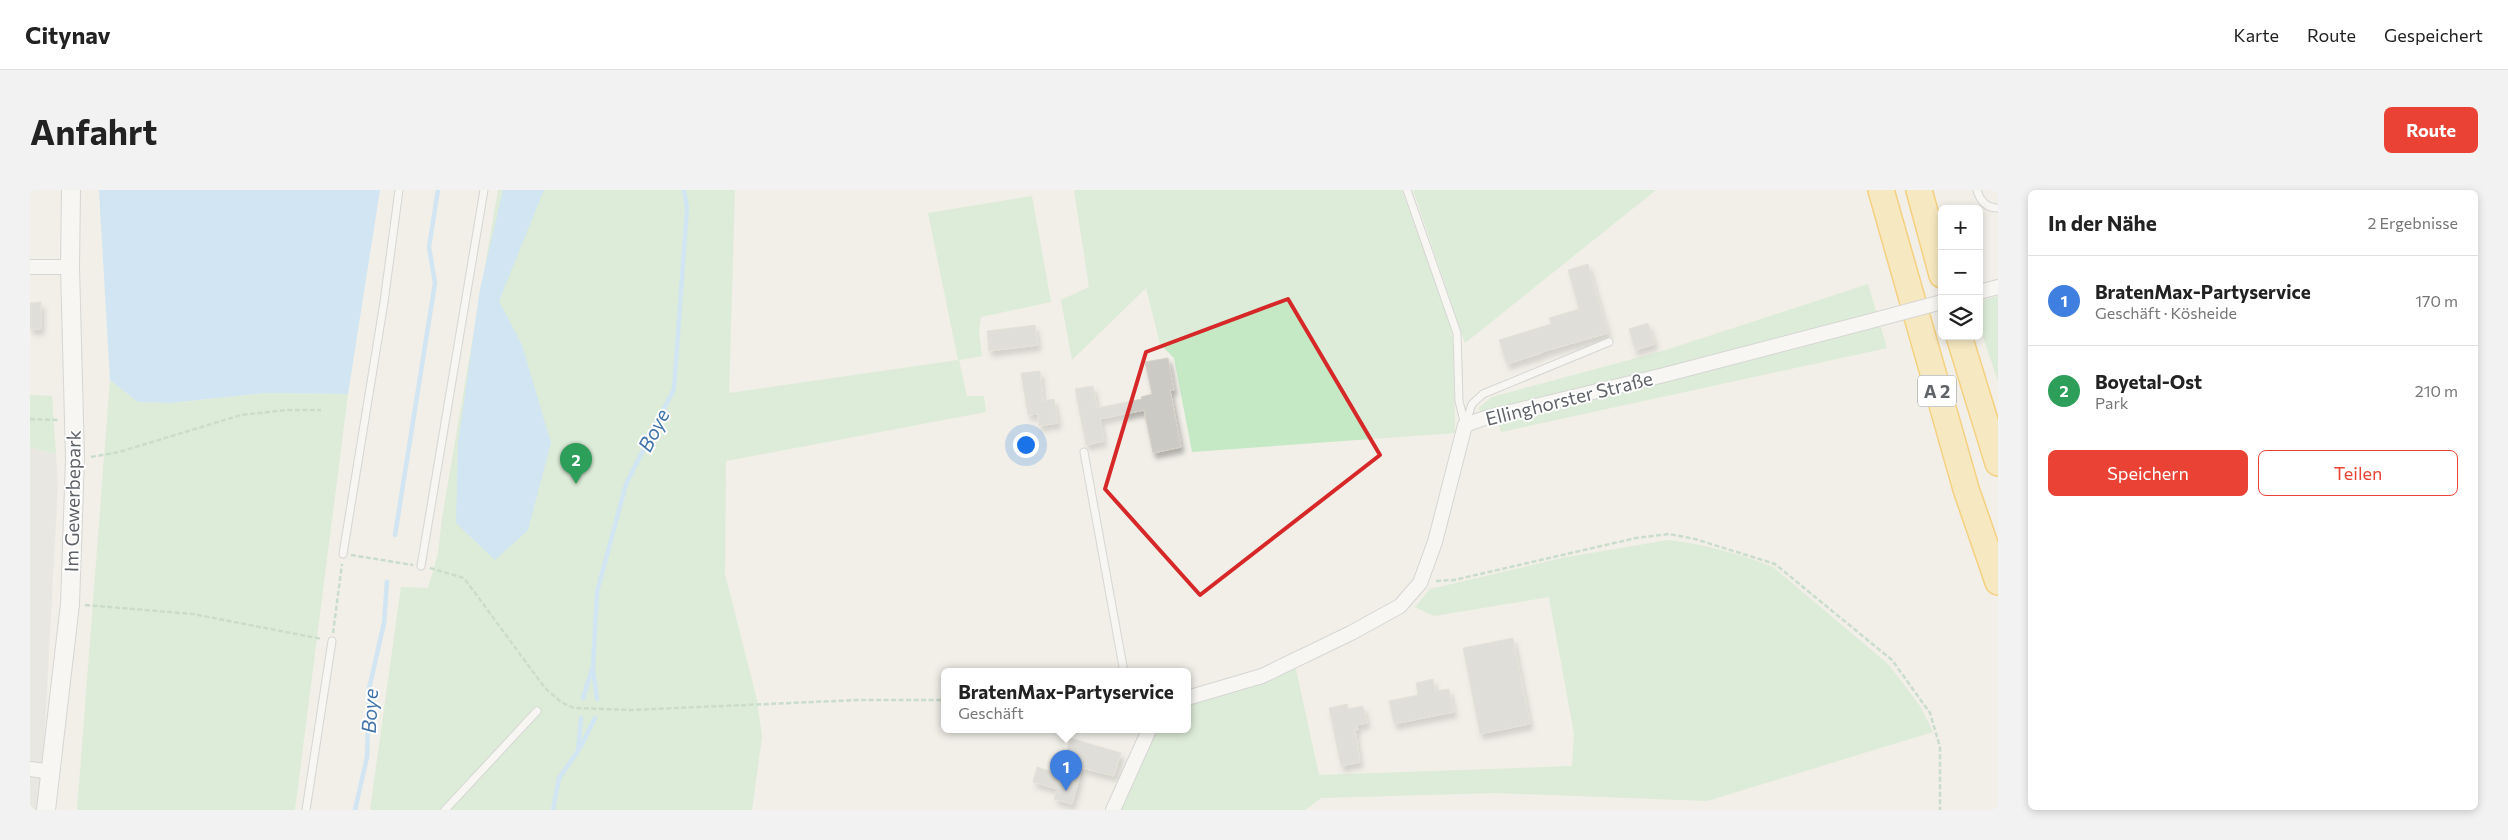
<!DOCTYPE html>
<html lang="de">
<head>
<meta charset="utf-8">
<style>
	:root { --surface:#fff; --page:#f2f2f2; --text:#222; --muted:#767676; --line:#e0e0e0; --accent:#ea4335 }
	body { margin:0; font-family:Commissioner,sans-serif; background:var(--page); color:var(--text) }
	.controls { position:absolute; right:15px; top:15px; display:grid; overflow:hidden; border-radius:8px; box-shadow:0 2px 8px #0003 }
	.controls button { width:45px; height:45px; display:grid; place-items:center; padding:0; border:0; border-bottom:1px solid var(--line); background:var(--surface); color:var(--text); font:25px sans-serif }
	.you { position:absolute; left:995px; top:254px; width:18px; height:18px; margin:-12px; border:4px solid #fff; border-radius:50%; background:#1a73e8; box-shadow:0 0 0 8px #1a73e833 }
	.badge { display:grid; place-items:center; width:32px; height:32px; border-radius:50%; background:var(--accent); color:#fff; font-size:16px; font-weight:700 }
	.pin { position:absolute; translate:-50% -41px; filter:drop-shadow(0 1px 2px #0008) }
	.pin::after { content:''; position:absolute; top:26px; width:18px; height:15px; background:inherit; clip-path:polygon(0 0,100% 0,50% 100%) }
	.popup { position:absolute; left:911px; top:478px; width:250px; height:65px; box-sizing:border-box; display:grid; place-content:center; border-radius:8px; background:var(--surface); filter:drop-shadow(0 1px 4px #0005); font-size:16px; white-space:nowrap; color:var(--muted) }
	.popup b { font-size:19px; color:var(--text) }
	.popup::after { content:''; position:absolute; left:50%; top:100%; margin-left:-10px; border:10px solid transparent; border-top-color:var(--surface) }
	.list { margin:0; padding:0; list-style:none }
	h2 { display:flex; justify-content:space-between; align-items:center; height:65px; margin:0; padding:0 20px; font-size:21px }
	h2 small { font-size:16px; font-weight:400; color:var(--muted) }
	.list li { display:grid; grid-template-columns:32px 1fr auto; gap:15px; align-items:center; box-sizing:border-box; height:90px; padding:0 20px; border-top:1px solid var(--line) }
	.list b { display:block; font-size:19px; white-space:nowrap }
	.list p { margin:0; font-size:16px; white-space:nowrap; color:var(--muted) }
	.list em { font-size:16px; font-style:normal; color:var(--muted) }
	.actions { display:flex; gap:10px; padding:15px 20px }
	.actions a { flex:1; padding:11px 0; border:1px solid var(--accent); border-radius:8px; text-align:center; font-size:18px; color:var(--accent) }
	.actions .main { background:var(--accent); color:#fff }
	.icon { flex:none; width:28px; height:28px; fill:none; stroke:currentColor; stroke-width:2; stroke-linecap:round; stroke-linejoin:round }
	.map { position:relative; flex:none; width:1968px; height:620px; overflow:hidden; border-radius:8px }
	header { display:flex; align-items:center; gap:30px; box-sizing:border-box; height:70px; padding:0 25px; background:var(--surface); border-bottom:1px solid var(--line) }
	header strong { font-size:24px }
	nav { display:flex; gap:28px; margin-inline-start:auto; font-size:18px }
	.intro { display:flex; align-items:center; justify-content:space-between; box-sizing:border-box; height:120px; padding:0 30px }
	h1 { margin:0; font-size:35px }
	.button { padding:12px 22px; border-radius:8px; background:var(--accent); color:#fff; font-size:18px; font-weight:700 }
	main { display:flex; gap:30px; padding:0 30px }
	aside { flex:1; background:var(--surface); border-radius:8px; box-shadow:0 2px 8px #0003 }
	.map>svg:first-child { display:block }
	.industrial { fill:#e0deda }
	.green { fill:#c5e8c5 }
	.water { fill:#aadaff }
	.lines { fill:none; stroke-linecap:round; stroke-linejoin:round }
	.stream { stroke:#aadaff; stroke-width:4.5 }
	.building { fill:#cccac5; stroke:#d6d1c6; filter:url(#shadow) }
	.service-casing { stroke:#b5b8bc; stroke-width:9 }
	.minor-casing { stroke:#b5b8bc; stroke-width:16 }
	.tertiary-casing { stroke:#b5b8bc; stroke-width:20 }
	.motorway-casing { stroke:#f9ab00; stroke-width:28 }
	.path { stroke:#9cc7a9; stroke-width:2.5; stroke-dasharray:5 2.5; stroke-linecap:butt }
	.service { stroke:#fff; stroke-width:7 }
	.minor { stroke:#fff; stroke-width:14 }
	.tertiary { stroke:#fff; stroke-width:18 }
	.motorway { stroke:#fde293; stroke-width:25 }
	.minor-bridge-casing { stroke:#b5b8bc; stroke-width:16; stroke-linecap:butt }
	.minor-bridge { stroke:#fff; stroke-width:14 }
	.marked { fill:none; stroke:#d62828; stroke-width:4; stroke-linejoin:round }
	.labels { text-anchor:middle; dominant-baseline:central; stroke-width:4; stroke-linejoin:round; paint-order:stroke }
	.shield { fill:#fff; stroke:#8f9295; stroke-width:1 }
	.shield-label { font-size:18px; font-weight:bold; fill:#5f6368 }
	.street-label { font-size:19px; fill:#5f6368; stroke:#fff }
	.water-label { font-size:20px; font-style:italic; fill:#4174aa; stroke:#fff }
</style>
</head>
<body>
<header>
<strong>Citynav</strong>
<nav><a>Karte</a><a>Route</a><a>Gespeichert</a></nav>
</header>
<div class="intro"><h1>Anfahrt</h1><a class="button">Route</a></div>
<main>
<div class="map">
<svg width="1968" height="620" viewBox="0 0 1968 620">
	<defs>
		<filter id="shadow"><feDropShadow dx="3" dy="5.5" stdDeviation="2.5" flood-color="#0004"/></filter>
	</defs>
	<rect width="100%" height="100%" fill="#f1efe8"/>
	<!-- industrial -->
	<path class="industrial" d="M0 257 26 264 28 295 12 593 7 620H0Z"/>
	<!-- green -->
	<path class="green" d="M468 0H705L699 203 928 170 898 23 1002 6 1021 112 951 127 949 141 952 166 929 170 937 206H954L956 222 696 271 695 384 727 510 732 547 722 620H340L371 397 398 398 408 364 412 328Z
		M1044 0H1372L1420 134 1424 155 1425 243 1162 262 1144 168 1130 154 1116 98 1042 170 1031 110 1059 97Z
		M1383 0H1626L1435 153Z
		M1838 94 1857 158 1471 242 1465 222 1453 225 1448 218 1462 207 1636 160Z
		M1968 106V191L1949 135V111Z
		M80 190 108 212 139 213 236 203 318 204 265 620H47Z
		M0 205 22 206 26 264 0 257Z
		M1638 350C1673 354 1710 364 1743 377L1858 474 1890 516 1903 542 1677 611 1465 603 1291 608 1275 620H1090L1126 540H1157V513L1232 493 1265 475 1289 585 1542 576 1544 544 1519 407 1404 426 1385 417 1400 399 1532 368Z"/>
	<!-- water -->
	<path class="water" d="M69 0H350L318 204 236 203 139 213 108 212 80 190Z
		M473 0H514L469 111 492 155 521 253 498 340 465 370 426 333 428 254 450 99Z"/>
	<g class="lines">
		<!-- stream -->
		<path class="stream" d="M365 345 405 93 399 57 408 0
			M563 479 567 509
			M553 508 563 476 567 402 596 294 644 199 657 18 654 0
			M550 558 565 528
			M325 620 337 567 339 499 354 433 357 392
			M523 620 529 588 548 561 551 528"/>
	</g>
	<!-- building -->
	<path class="building" d="M1558 74 1578 143 1512 162V163L1477 174 1469 150 1521 134 1519 128 1549 119 1538 80Z
		M11 112V139H0V113Z
		M1618 133 1625 154 1605 160 1599 139Z
		M1005 135 1008 155 959 161 957 141Z
		M1138 168 1144 200H1140L1151 257 1123 263 1114 220 1070 229 1074 251 1056 255 1045 199 1063 196 1067 218 1112 209 1111 207 1122 204 1115 172Z
		M1010 181 1013 211 1024 209 1028 233 1009 236 1008 224 998 225 991 183Z
		M1483 448 1500 534 1450 544 1433 458Z
		M1403 489 1405 501 1419 499 1424 522 1364 534 1359 511 1388 505 1386 493Z
		M1317 514 1318 519 1333 516 1337 533 1327 535 1328 540H1325L1330 572 1311 576 1299 518Z
		M1040 548 1091 563 1084 586 1052 578 1042 614 1024 609 1027 599 1003 592 1007 577 1031 585Z"/>
	<g class="lines">
		<!-- service casing -->
		<g class="service-casing">
			<path id="service" d="M1377 0 1427 143 1429 211 1435 235
				M1947 0C1950 11 1956 18 1968 18
				M1435 235 1442 214 1453 204 1579 152
				M1054 262 1094 482
				M313 364 354 112 369 0
				M391 376 454 0
				M276 620 302 451
				M415 620 507 521"/>
		</g>
		<!-- minor casing -->
		<g class="minor-casing">
			<path id="minor" d="M0 77H40
				M1949 102 1968 97
				M1157 508 1232 486 1321 443 1370 416 1390 393 1405 352 1435 235 1455 228 1634 185 1837 132
				M0 579 21 582
				M1083 620 1119 540"/>
		</g>
		<!-- tertiary casing -->
		<g class="tertiary-casing">
			<path id="tertiary" d="M16 620 40 414 45 269 40 77 41 0"/>
		</g>
		<!-- motorway casing -->
		<g class="motorway-casing">
			<path id="motorway" d="M1851 0 1936 299 1968 392
				M1889 0 1912 85
				M1929 146 1968 273"/>
		</g>
		<!-- path -->
		<path class="path" d="M0 229 30 230
			M61 267 89 262 211 225 257 220H291
			M321 365 383 375
			M400 378 434 388 515 498 531 512 544 518 601 520 828 510H915
			M1406 391 1424 390 1606 348 1639 344 1665 349 1745 374 1862 470 1900 523 1910 557V620
			M55 415 163 424 292 449
			M303 443 312 374"/>
		<!-- service -->
		<use href="#service" class="service"/>
		<!-- minor -->
		<use href="#minor" class="minor"/>
		<!-- tertiary -->
		<use href="#tertiary" class="tertiary"/>
		<!-- motorway -->
		<use href="#motorway" class="motorway"/>
		<!-- minor-bridge casing -->
		<g class="minor-bridge-casing">
			<path id="minor-bridge" d="M1837 132 1912 112"/>
		</g>
		<!-- minor-bridge -->
		<use href="#minor-bridge" class="minor-bridge"/>
	</g>
	<!-- marked area -->
	<path d="M0 0H1968V620H0ZM1258 109 1350 265 1170 405 1075 299 1116 162Z" fill="#f1efe8" fill-opacity=".55" fill-rule="evenodd"/>
	<path class="marked" d="M1258 109 1350 265 1170 405 1075 299 1116 162Z"/>
	<g class="labels">
		<!-- shield labels -->
		<rect class="shield" x="1888" y="185.5" width="38" height="31" rx="4"/>
		<g class="shield-label">
			<text x="1907" y="201">A 2</text>
		</g>
		<!-- street labels -->
		<g class="street-label">
			<text transform="translate(1539 208) rotate(-14)">Ellinghorster Straße</text>
			<text transform="translate(42 311) rotate(-89)">Im Gewerbepark</text>
		</g>
		<!-- water labels -->
		<g class="water-label">
			<text transform="translate(623 240) rotate(-63)">Boye</text>
			<text transform="translate(339 521) rotate(-87)">Boye</text>
		</g>
	</g>
</svg>
<div class="controls">
<button>+</button>
<button>−</button>
<button><svg class="icon" aria-label="layers" viewBox="0 0 24 24"><path d="M12 4l9 5-9 5-9-5zM3 14l9 5 9-5"/></svg></button>
</div>
<div class="you"></div>
<div class="pin badge" style="left:1036px;top:601px;background:#3f7fe0">1</div>
<div class="popup"><b>BratenMax-Partyservice</b>Geschäft</div>
<div class="pin badge" style="left:546px;top:294px;background:#2e9e5b">2</div>
</div>
<aside>
<h2>In der Nähe<small>2 Ergebnisse</small></h2>
<ul class="list">
<li><span class="badge" style="background:#3f7fe0">1</span><div><b>BratenMax-Partyservice</b><p>Geschäft · Kösheide</p></div><em>170 m</em></li>
<li><span class="badge" style="background:#2e9e5b">2</span><div><b>Boyetal-Ost</b><p>Park</p></div><em>210 m</em></li>
</ul>
<div class="actions"><a class="main">Speichern</a><a>Teilen</a></div>
</aside>
</main>
</body>
</html>
